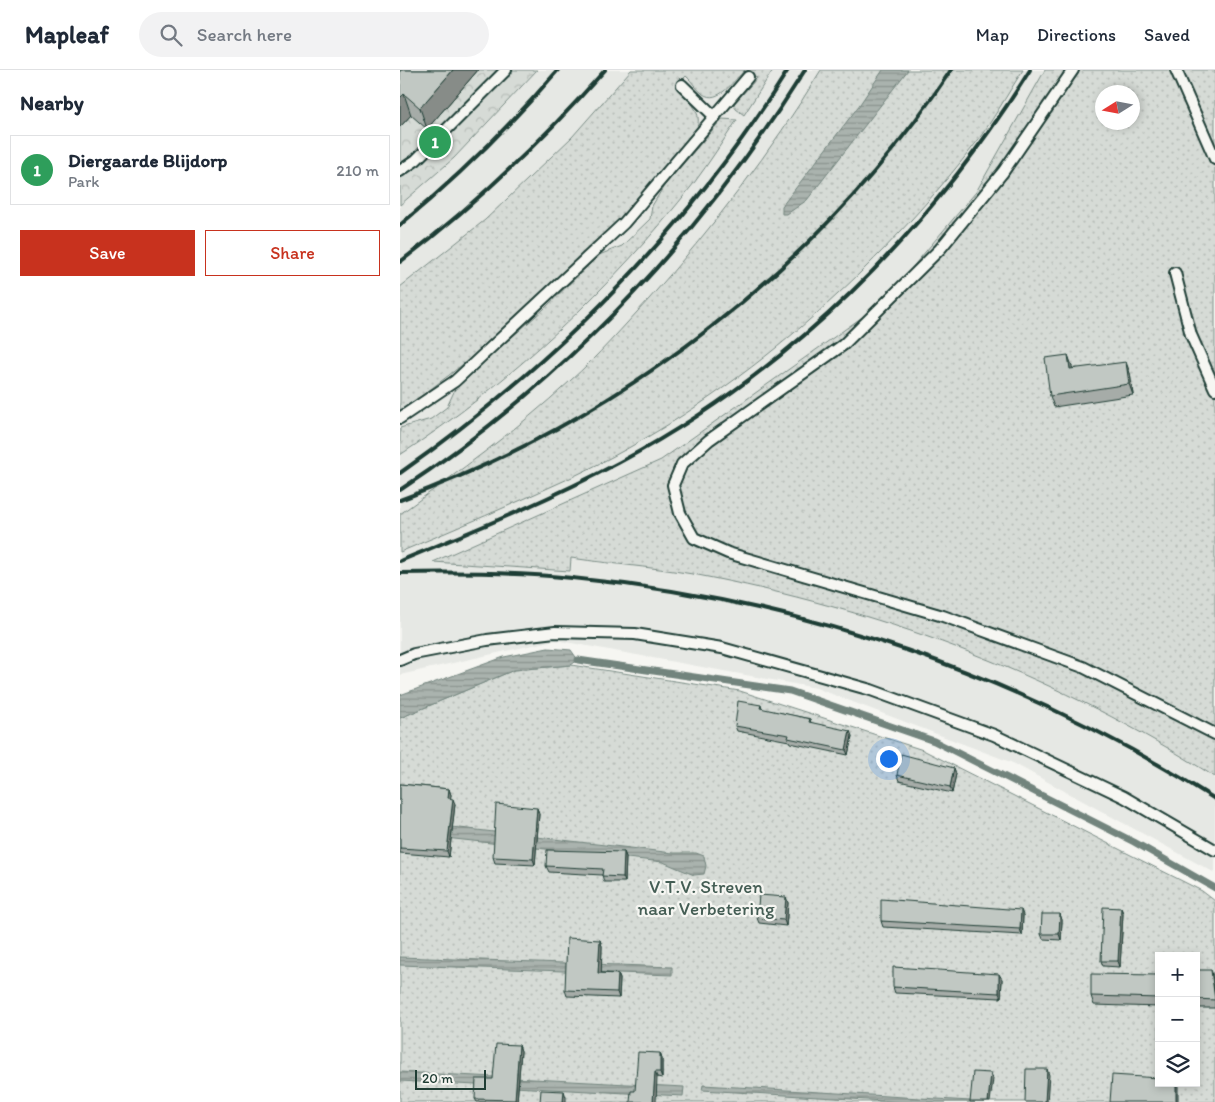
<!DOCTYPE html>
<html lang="en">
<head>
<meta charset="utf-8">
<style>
	:root { --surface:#fff; --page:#f2f2f3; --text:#1f2937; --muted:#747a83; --line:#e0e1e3; --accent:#c8321e }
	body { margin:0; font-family:Itim,sans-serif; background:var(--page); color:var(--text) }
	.controls { position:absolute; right:15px; bottom:15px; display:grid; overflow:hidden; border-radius:0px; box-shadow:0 2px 8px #0003 }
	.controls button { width:45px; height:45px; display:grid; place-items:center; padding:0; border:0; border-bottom:1px solid var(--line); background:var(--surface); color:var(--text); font:25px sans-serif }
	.compass { position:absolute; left:695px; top:15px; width:45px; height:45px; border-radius:50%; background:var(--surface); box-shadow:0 2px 8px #0003; rotate:259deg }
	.scale { position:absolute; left:15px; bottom:12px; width:71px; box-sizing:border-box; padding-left:5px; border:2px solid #1f3d34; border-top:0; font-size:14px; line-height:18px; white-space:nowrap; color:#1f3d34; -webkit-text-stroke:4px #f6f6f2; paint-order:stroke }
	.you { position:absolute; left:488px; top:688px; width:18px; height:18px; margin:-12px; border:4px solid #fff; border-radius:50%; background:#1a73e8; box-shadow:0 0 0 8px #1a73e833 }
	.badge { display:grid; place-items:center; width:32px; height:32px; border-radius:50%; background:var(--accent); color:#fff; font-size:16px; font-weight:700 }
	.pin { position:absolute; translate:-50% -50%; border:2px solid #fff; box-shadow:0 1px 5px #0006 }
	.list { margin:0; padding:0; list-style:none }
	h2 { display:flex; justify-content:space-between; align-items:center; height:65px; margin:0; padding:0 20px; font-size:21px }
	h2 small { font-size:16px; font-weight:400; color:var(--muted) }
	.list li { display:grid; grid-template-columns:32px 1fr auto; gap:15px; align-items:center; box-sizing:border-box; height:70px; margin:0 10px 10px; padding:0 10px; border:1px solid var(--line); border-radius:0px }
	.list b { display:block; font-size:19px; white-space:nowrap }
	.list p { margin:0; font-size:16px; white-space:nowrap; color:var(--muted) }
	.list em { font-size:16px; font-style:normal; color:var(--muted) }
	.actions { display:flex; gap:10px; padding:15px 20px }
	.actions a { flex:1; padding:11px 0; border:1px solid var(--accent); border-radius:0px; text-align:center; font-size:18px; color:var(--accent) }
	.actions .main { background:var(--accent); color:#fff }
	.icon { flex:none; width:28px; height:28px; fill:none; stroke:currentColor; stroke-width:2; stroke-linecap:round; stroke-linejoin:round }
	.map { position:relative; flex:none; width:815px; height:1032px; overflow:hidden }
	header { display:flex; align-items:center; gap:30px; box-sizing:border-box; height:70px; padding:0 25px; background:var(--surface); border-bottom:1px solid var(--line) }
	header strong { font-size:24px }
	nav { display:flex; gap:28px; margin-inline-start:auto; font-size:18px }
	.search { width:350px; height:45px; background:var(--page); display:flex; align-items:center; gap:12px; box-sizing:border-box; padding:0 18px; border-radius:28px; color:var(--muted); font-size:19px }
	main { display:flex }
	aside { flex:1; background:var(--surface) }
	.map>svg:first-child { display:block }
	.built { fill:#e6e8e4; fill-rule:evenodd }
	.grass { fill:url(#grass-dots); stroke:#7a8c85; fill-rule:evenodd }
	.forest { fill:url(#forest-crowns); stroke:#7a8c85 }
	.water { fill:url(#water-rules); stroke:#72847d }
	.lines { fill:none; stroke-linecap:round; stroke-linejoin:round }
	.stream { stroke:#72847d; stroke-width:7 }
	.service-casing { stroke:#1f3d34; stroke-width:14 }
	.service { stroke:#f6f6f2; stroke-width:10 }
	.rail { stroke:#1f3d34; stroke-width:4 }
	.wall { fill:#a6aca8; stroke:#1f3d34 }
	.shaded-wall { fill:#878c88; stroke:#1f3d34 }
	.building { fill:#c1c8c3; stroke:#1f3d34 }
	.labels { text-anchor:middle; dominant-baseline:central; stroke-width:4.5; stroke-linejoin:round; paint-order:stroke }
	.park-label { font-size:19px; fill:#445d54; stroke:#f6f6f2 }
</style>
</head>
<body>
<header>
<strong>Mapleaf</strong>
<div class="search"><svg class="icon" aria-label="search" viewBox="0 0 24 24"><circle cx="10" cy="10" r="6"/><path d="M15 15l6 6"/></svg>Search here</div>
<nav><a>Map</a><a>Directions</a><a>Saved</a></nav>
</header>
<main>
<aside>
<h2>Nearby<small></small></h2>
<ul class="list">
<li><span class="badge" style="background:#2e9e5b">1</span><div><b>Diergaarde Blijdorp</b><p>Park</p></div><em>210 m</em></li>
</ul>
<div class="actions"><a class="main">Save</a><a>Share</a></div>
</aside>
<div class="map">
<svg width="815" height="1032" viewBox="0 0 815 1032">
	<defs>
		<pattern id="grass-dots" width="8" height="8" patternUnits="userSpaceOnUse" patternTransform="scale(1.25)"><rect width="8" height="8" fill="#d6dbd6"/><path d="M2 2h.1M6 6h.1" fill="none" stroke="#b7bdb8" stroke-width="1.8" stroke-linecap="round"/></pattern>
		<pattern id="forest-crowns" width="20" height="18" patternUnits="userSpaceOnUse" patternTransform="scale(1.25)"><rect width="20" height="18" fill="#d6dbd6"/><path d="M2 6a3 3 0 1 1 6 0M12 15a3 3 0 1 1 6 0" fill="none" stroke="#b7bdb8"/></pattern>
		<pattern id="water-rules" width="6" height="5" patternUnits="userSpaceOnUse" patternTransform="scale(1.25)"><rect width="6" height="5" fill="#aab3ae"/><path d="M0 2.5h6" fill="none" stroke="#8a938e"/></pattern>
	</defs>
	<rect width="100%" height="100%" fill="#f6f6f2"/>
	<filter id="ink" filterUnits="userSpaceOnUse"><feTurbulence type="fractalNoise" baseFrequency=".02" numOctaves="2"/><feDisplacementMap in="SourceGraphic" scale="10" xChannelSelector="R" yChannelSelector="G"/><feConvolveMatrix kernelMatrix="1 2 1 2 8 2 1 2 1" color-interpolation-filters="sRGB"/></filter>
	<g filter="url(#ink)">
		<!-- built -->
		<path class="built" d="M137 0H815V803L613 693 416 618 155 570 0 605V135L54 88ZM702 22H732V52H702Z"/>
		<!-- grass -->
		<path class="grass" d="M231 0H345C334 10 318 35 303 24 296 19 292 11 286 6L275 17C287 29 303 40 297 58 278 82 259 107 239 129 167 206 87 281 0 341V217L85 150 172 67Z
			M348 0H373L344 45 336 39 334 34 357 8Z
			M421 0H623C606 26 591 54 572 78 464 215 329 333 170 408 114 434 57 458 0 482V444C58 402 117 360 170 311 198 286 223 257 249 229 313 157 371 82 421 0Z
			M645 0H815V707C661 608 492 544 313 508 267 498 218 495 171 488L170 501 33 492 261 390 482 233 576 122ZM702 22H732V52H702Z
			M322 49 337 50C323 71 309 93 294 113 214 216 109 314 0 385V358L31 349 47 337 57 315 144 239 199 185 222 176 250 149 252 136 264 116Z
			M171 595 340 621 523 680 802 821 815 831V1032H0V648L114 600ZM759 886H796V1013H759Z"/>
		<!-- forest -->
		<path class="forest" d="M0 0H137L54 88 0 135Z"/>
		<!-- water -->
		<path class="water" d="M483 0H508L407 130 387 144H382V136L458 37Z
			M148 578 171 580 178 590 171 595 114 600 0 648V625L104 587Z
			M0 751 273 783H296L304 786 306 796 304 804 294 805 263 792 0 763Z
			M0 887 272 897V905L0 895Z
			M0 1002 284 1017 283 1026 0 1011Z
			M303 1015 587 1032H501L302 1020Z"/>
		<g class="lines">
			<!-- stream -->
			<path class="stream" d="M178 590 390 621 534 671 734 772 815 818"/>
			<!-- service casing -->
			<g class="service-casing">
				<path id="service" d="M673 0 603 102 540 179 443 275 309 370 282 394 273 415 280 443 294 468 328 483 543 546 683 597 815 664
					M776 0 815 89
					M282 15 315 47
					M0 101 16 90 106 0
					M775 203 791 265 815 319
					M0 348 55 311 224 153 348 7
					M0 590 14 584 87 570 155 562 235 564 322 578 471 620 594 665 724 727 815 780"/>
			</g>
			<!-- service -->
			<use href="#service" class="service"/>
			<!-- rail -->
			<path class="rail" d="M0 155C57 108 110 56 158 0
				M0 192C75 135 143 70 205 0
				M0 403C155 294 287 161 388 0
				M0 420C165 311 300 167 405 0
				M0 430C221 349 420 197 551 0
				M0 491C75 460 149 430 220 392 390 301 528 163 630 0
				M0 503C58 502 115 502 172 508 402 530 621 605 815 729"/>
		</g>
		<!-- wall -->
		<path class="wall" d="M0 0H78L27 59 11 45 0 57Z
			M668 285 672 298 730 303 733 325 654 337 650 326Z
			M361 635 362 639 410 649 411 653 452 666 448 685 390 673 389 671 337 661 335 656Z
			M554 698 556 704 552 723 499 711 497 705Z
			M0 714 49 719 51 725 50 728 55 734 49 787 0 783Z
			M139 744 135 795 95 793 93 787Z
			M224 782 226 787 225 812H204L202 805 149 802 146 796Z
			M386 827 388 833 386 856 359 853 357 848Z
			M721 838 723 843 720 897 703 896 701 891Z
			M660 844 662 850 661 870 643 869 641 864Z
			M623 845 622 865 483 857 481 851Z
			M200 870 202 876 201 903 218 904 220 909 219 928 167 926 165 920Z
			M796 900 814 909 815 914V938H796Z
			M759 905V937L694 935 691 926Z
			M602 909 601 928 495 923 493 917Z
			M119 975 121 981 117 1032H77L75 1029 93 1009Z
			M260 983 262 989V1008L257 1007 235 1021Z"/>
		<!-- shaded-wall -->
		<path class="shaded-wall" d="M53 0H78L27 59 20 38Z
			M4 24 11 45 0 57V28Z
			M668 285 672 296 674 310 670 299Z
			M726 292 730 303 733 325 729 314Z
			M450 661 452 666 448 685 446 680Z
			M554 698 556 704 552 723 550 717Z
			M49 719 51 725 50 734 48 728Z
			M53 729 55 734 49 787 47 781Z
			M137 738 139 744 135 795 133 789Z
			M224 782 226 787 225 812 223 807Z
			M386 827 388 833 386 856 384 850Z
			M721 838 723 843 720 897 718 891Z
			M621 840 623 845 622 865 620 859Z
			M660 844 662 850 661 870 659 864Z
			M200 870 202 876 201 909 198 903Z
			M811 900 814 909 815 928Z
			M218 904 220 909 219 928 217 922Z
			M599 904 602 909 601 928 599 923Z
			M119 975 121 981 117 1032H116L115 1030Z
			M260 983 262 989V1008L260 1002Z
			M647 999 649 1005 647 1032H645Z
			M255 1002 257 1007 256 1032H253Z
			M591 1003 593 1009 590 1032H588Z
			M776 1013H778V1032H776Z
			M164 1021 166 1027V1032H163Z"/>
		<!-- building -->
		<path class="building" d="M0 0H53L20 38 4 24 0 28Z
			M668 285 670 299 726 292 729 314 650 326 645 288Z
			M338 631 361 635 360 638 410 649 409 652 450 661 446 680 388 668 389 665 335 656Z
			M501 684 554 698 550 717 497 705Z
			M0 714 49 719 48 728 53 729 47 781 0 778Z
			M96 734 137 738 133 789 93 787Z
			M147 780 224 782 223 807 202 806 203 799 146 796Z
			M359 825 386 827 384 850 357 848Z
			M481 829 621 840 620 859 481 851Z
			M703 837 721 838 718 891H701Z
			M642 844H660L659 864H641Z
			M167 868 200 870 198 903 218 904 217 922 165 920Z
			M493 897 599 904V923L493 917Z
			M796 900H811L815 930 796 929Z
			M691 904 759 905V928L691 926Z
			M96 974 119 975 115 1030 75 1029 76 1009H93Z
			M238 982 260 983V1002H255L253 1032H230L231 1021H235Z
			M626 999H647L645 1032H625Z
			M573 1002 591 1003 588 1032H570Z
			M712 1005 759 1008V1013H776V1032H710Z
			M141 1020 164 1021 163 1032H140Z"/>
	</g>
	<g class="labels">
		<!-- park labels -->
		<g class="park-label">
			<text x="306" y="816">V.T.V. Streven<tspan x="306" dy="22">naar Verbetering</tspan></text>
		</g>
	</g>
</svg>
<div class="controls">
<button>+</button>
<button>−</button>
<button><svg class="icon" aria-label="layers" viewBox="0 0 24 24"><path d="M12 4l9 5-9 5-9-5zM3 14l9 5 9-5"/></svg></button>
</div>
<svg class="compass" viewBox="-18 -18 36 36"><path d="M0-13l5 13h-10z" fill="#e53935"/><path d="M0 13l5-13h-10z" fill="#747a83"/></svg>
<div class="scale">20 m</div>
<div class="you"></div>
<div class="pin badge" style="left:35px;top:72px;background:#2e9e5b">1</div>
</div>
</main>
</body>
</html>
